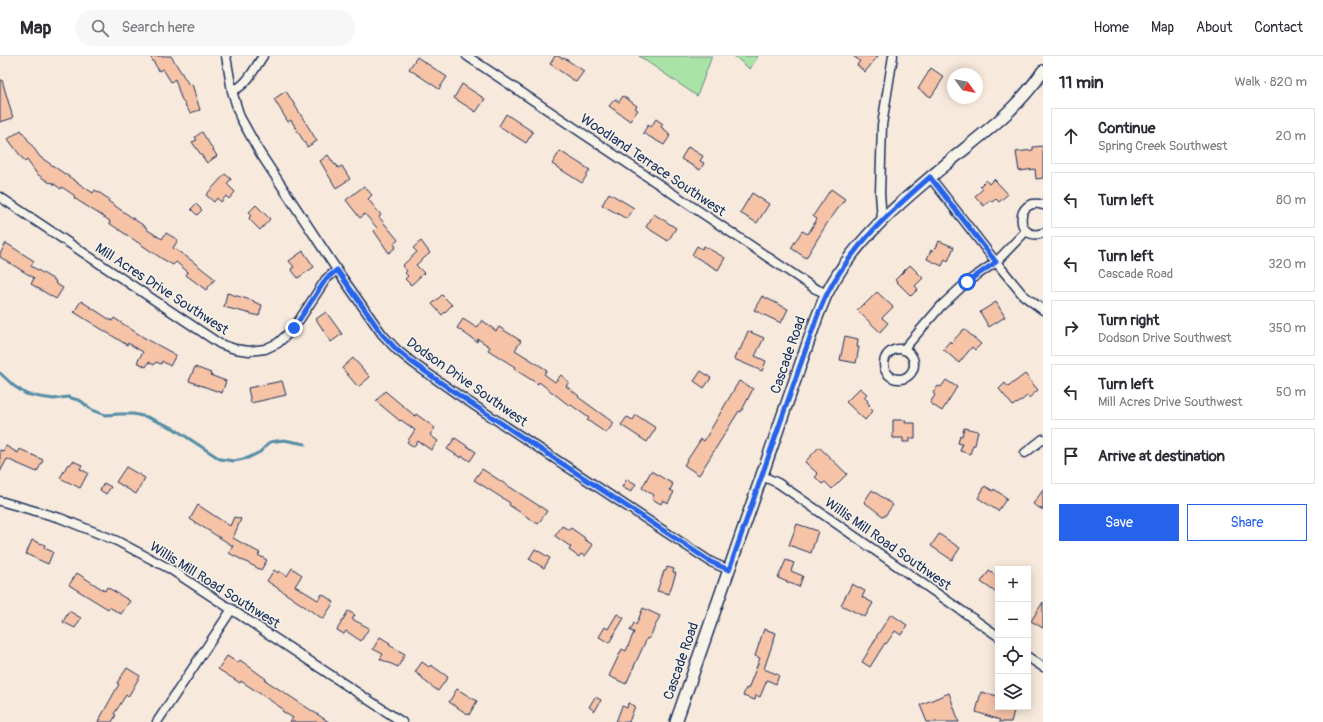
<!DOCTYPE html>
<html lang="en">
<head>
<meta charset="utf-8">
<style>
	:root { --surface:#fff; --page:#f7f7f7; --text:#2b2b33; --muted:#7c7c81; --line:#e1e1e2; --accent:#2563eb }
	body { margin:0; font-family:Pangolin,sans-serif; background:var(--page); color:var(--text) }
	.controls { position:absolute; right:12px; bottom:12px; display:grid; overflow:hidden; border-radius:0px; box-shadow:0 2px 10px #0003 }
	.controls button { width:36px; height:36px; display:grid; place-items:center; padding:0; border:0; border-bottom:1px solid var(--line); background:var(--surface); color:var(--text); font:20px sans-serif }
	.compass { position:absolute; left:947px; top:12px; width:36px; height:36px; border-radius:50%; background:var(--surface); box-shadow:0 2px 10px #0003; rotate:123deg }
	.stop { position:absolute; width:12px; height:12px; margin:-9px; border:3px solid #2563eb; border-radius:50%; background:#fff }
	.stop.end { background:#2563eb; border-color:#fff; box-shadow:0 1px 4px #0008 }
	.list { margin:0; padding:0; list-style:none }
	h2 { display:flex; justify-content:space-between; align-items:center; height:52px; margin:0; padding:0 16px; font-size:17px }
	h2 small { font-size:13px; font-weight:400; color:var(--muted) }
	.list li { display:grid; grid-template-columns:26px 1fr auto; gap:12px; align-items:center; box-sizing:border-box; height:56px; margin:0 8px 8px; padding:0 8px; border:1px solid var(--line); border-radius:0px }
	.list b { display:block; font-size:15px; white-space:nowrap }
	.list p { margin:0; font-size:13px; white-space:nowrap; color:var(--muted) }
	.list em { font-size:13px; font-style:normal; color:var(--muted) }
	.actions { display:flex; gap:8px; padding:12px 16px }
	.actions a { flex:1; padding:9px 0; border:1px solid var(--accent); border-radius:0px; text-align:center; font-size:14px; color:var(--accent) }
	.actions .main { background:var(--accent); color:#fff }
	.icon { flex:none; width:22px; height:22px; fill:none; stroke:currentColor; stroke-width:2; stroke-linecap:round; stroke-linejoin:round }
	.map { position:relative; flex:none; width:1043px; height:666px; overflow:hidden }
	header { display:flex; align-items:center; gap:24px; box-sizing:border-box; height:56px; padding:0 20px; background:var(--surface); border-bottom:1px solid var(--line) }
	header strong { font-size:19px }
	nav { display:flex; gap:22px; margin-inline-start:auto; font-size:14px }
	.search { width:280px; height:36px; background:var(--page); display:flex; align-items:center; gap:10px; box-sizing:border-box; padding:0 14px; border-radius:22px; color:var(--muted); font-size:15px }
	main { display:flex }
	aside { flex:1; background:var(--surface) }
	.map>svg:first-child { display:block }
	.green { fill:#aae3a7; stroke:#628982 }
	.lines { fill:none; stroke-linecap:round; stroke-linejoin:round }
	.stream { stroke:#558da7; stroke-width:3 }
	.building { fill:#f6c3a7; stroke:#1b2f5e }
	.street-casing { stroke:#1b2f5e; stroke-width:11 }
	.secondary-casing { stroke:#1b2f5e; stroke-width:14 }
	.street { stroke:#f7f3e8; stroke-width:8 }
	.secondary { stroke:#f7f3e8; stroke-width:11 }
	.route { stroke:#2563eb; stroke-width:5 }
	.labels { text-anchor:middle; dominant-baseline:central; stroke-width:3; stroke-linejoin:round; paint-order:stroke }
	.street-label { font-size:14px; fill:#1b2f5e; stroke:#f7f3e8 }
</style>
</head>
<body>
<header>
<strong>Map</strong>
<div class="search"><svg class="icon" aria-label="search" viewBox="0 0 24 24"><circle cx="10" cy="10" r="6"/><path d="M15 15l6 6"/></svg>Search here</div>
<nav><a>Home</a><a>Map</a><a>About</a><a>Contact</a></nav>
</header>
<main>
<div class="map">
<svg width="1043" height="666" viewBox="0 0 1043 666">
	<rect width="100%" height="100%" fill="#f7e9db"/>
	<filter id="ink" filterUnits="userSpaceOnUse"><feTurbulence type="fractalNoise" baseFrequency=".025" numOctaves="2"/><feDisplacementMap in="SourceGraphic" scale="8" xChannelSelector="R" yChannelSelector="G"/><feConvolveMatrix kernelMatrix="1 2 1 2 8 2 1 2 1" color-interpolation-filters="sRGB"/></filter>
	<g filter="url(#ink)">
		<!-- green -->
		<path class="green" d="M639 0H712L697 40Z
			M734 0H758L750 13Z"/>
		<g class="lines">
			<!-- stream -->
			<path class="stream" d="M0 317 14 330 26 338 40 341 54 343 68 341 81 345 92 354 105 359 119 358H133L147 361 173 372 220 403 234 405 248 402 260 396 270 386 284 384 305 388"/>
		</g>
		<!-- building -->
		<path class="building" d="M150 0H171L189 29 192 28 200 54 190 57 181 42 175 23 171 26 163 13 159 15Z
			M555 0H558L563 3 564 2 584 15 576 26 550 8Z
			M853 0H878L865 16 857 9 860 5Z
			M417 1 447 21 439 33 409 13Z
			M931 12 944 21 931 41 918 33Z
			M0 24H2L13 62 0 66Z
			M462 28 485 43 476 56 454 42Z
			M286 35 317 85 307 91 291 64 288 66 274 43Z
			M623 40 637 50 635 52 638 54 630 65 609 50 615 43 619 46Z
			M506 58 533 76 526 87 499 70Z
			M656 63 663 68 661 71 669 77 668 79 670 80 664 89 643 77 648 69 651 71Z
			M21 74 40 101 93 137 95 134 109 143 108 145 147 172 146 173 162 183 166 177 178 184 173 192 187 201 215 223 206 234 186 219 188 216 176 206 173 209 161 202 109 167 110 165 74 142 75 140 62 131 61 133 51 126 50 127 37 118 27 104 25 106 8 83Z
			M202 76 217 100 207 107 192 86 197 84 195 81Z
			M1043 90V122L1036 123 1035 113 1019 115 1016 96 1033 94V91Z
			M688 91 703 100 700 105 704 107 700 114 681 103Z
			M560 95 590 114 582 127 552 108Z
			M328 99 335 109 336 108 338 112 342 110 350 123 336 132 320 105Z
			M225 118 231 123 227 128 235 136 229 143 226 140 221 146 217 142 214 146 206 139Z
			M994 123 1008 138 999 146 996 143 992 146 990 144 984 150 975 140 983 133 980 130 986 124 989 128Z
			M364 130 372 139 368 143 381 159 379 161 398 184 394 188 396 191 389 197 374 175 377 172 365 158 360 162 346 144Z
			M831 133 845 143 826 169 806 202 791 192 802 175 808 178 817 163 813 160Z
			M609 137 634 152 627 163 602 149Z
			M752 137 769 148 757 167 740 157Z
			M196 148 202 154 197 159 191 153Z
			M256 149 270 163 260 174 249 163 251 158 249 156Z
			M654 158 676 172 668 185 646 171Z
			M421 185 430 197 416 209 424 217 411 229 405 223 408 220 405 217 407 215 402 210 417 196 413 192Z
			M939 185 954 191 948 205 945 203 942 210 927 203 931 194 933 195 935 191 936 192Z
			M6 187 34 205 31 210 56 225 55 227 63 232 56 243 31 228 34 222 0 201V198Z
			M697 190 702 193 704 190 725 202 718 214 692 199Z
			M303 195 314 211 298 222 291 213 294 211 289 205Z
			M910 209 923 222 915 230 918 233 911 240 895 224Z
			M877 236 893 251 882 262 888 267 880 276 857 254 863 248 864 249Z
			M227 237 254 245V246L262 249 259 260 224 251Z
			M442 239 452 249 442 259 432 248Z
			M762 240 788 253 781 267 754 254Z
			M81 245 112 265 114 262 143 281 176 299 170 310 162 305 161 308 156 306 154 309 149 306 146 311 137 306 143 296 128 287 127 289 74 256Z
			M996 246 1005 261 989 271 980 256Z
			M326 256 342 278 331 286 316 263Z
			M463 263 477 272 482 264 496 275 499 271 521 285 515 294 547 314 544 318 555 326 561 319 569 326 566 330 579 340 578 341 614 367 606 377 587 364 589 362 571 349 570 350 539 326 538 328 514 313 515 311 488 294 490 291 478 283 477 286 457 272Z
			M964 273 981 288 975 294 972 291 959 307 943 293 950 285 951 287Z
			M748 275 764 282 755 300 766 305 762 315 734 303 738 294H740Z
			M845 280 858 283 857 291H859L856 307 840 304Z
			M353 302 370 321 358 331 342 312Z
			M195 311 211 317 210 319 226 325 222 337 189 325Z
			M701 315 711 322 704 332 694 325Z
			M1025 318 1038 334 1029 342 1027 340 1017 348 1016 347 1013 350 999 333 1005 327 1008 331Z
			M946 324 957 331 942 355 930 347 935 339 933 337 938 330 941 331Z
			M282 325 286 339 251 347 248 332Z
			M739 325 753 333 741 356 739 355 699 419 684 409 701 383 704 385Z
			M860 332 867 338 864 341 868 345 867 346 870 349 868 350 873 355 865 364 846 346Z
			M385 335 415 360 416 358 435 372 430 379 438 385 431 394 418 385 414 391 407 386 415 374 401 364 400 365 376 345Z
			M636 359 656 372 647 386 621 369 627 361 633 364Z
			M893 364H906L905 367H915V382H910V386H903V382H893Z
			M964 372 978 375 975 389H973L970 398 960 395 962 388 958 387 960 379 962 380Z
			M455 382 476 396 470 405 462 400 461 402 447 393Z
			M6 390 18 397 20 393 43 404 37 416 7 403 0 416V394L3 395Z
			M819 391 847 418 832 433 825 426 822 428 815 421 818 418 805 406Z
			M73 405 82 409 80 413 88 417 80 432 60 422 68 408 70 409Z
			M126 411 145 422 136 438 116 426Z
			M482 413 547 455 538 468 509 449 510 447 474 424Z
			M651 415 673 428 670 434 674 436 668 447 663 444 661 448 652 443 654 439 642 432Z
			M627 423 636 428 631 436 622 431Z
			M104 427 111 431 106 438 100 434Z
			M985 430 993 435 994 433 1007 442 998 455 978 442Z
			M872 434 893 449 884 461 864 446Z
			M1043 434V454L1033 448Z
			M198 449 230 470 234 461 241 463 233 482 260 497 258 499 267 504 261 514 229 497 233 490 190 463Z
			M797 468 818 475 811 497 789 489Z
			M562 470 569 474 571 472 585 482 584 483 593 489 585 500 581 498 579 501 569 494 571 491 555 480Z
			M939 478 960 492 952 504 931 490Z
			M32 484 45 489 44 492 53 496 48 508 26 498Z
			M535 493 550 502 544 512 529 503Z
			M786 504 794 507 791 515 803 520 799 531 778 522Z
			M667 511 674 513 673 516 676 517 669 538 657 535 664 515H666Z
			M292 512 302 519 295 530 318 544 322 538 334 546 323 563 267 525 274 514 278 517 279 515 287 520Z
			M989 515 998 521V538L981 526Z
			M77 517 105 535 107 531 130 545 121 558 109 551 108 553 69 529Z
			M852 528 865 535 862 541 873 547 865 561 841 549Z
			M1043 546V572L1031 565Z
			M643 552 660 560 649 583 647 582 626 628 609 620 622 593 626 595 634 576 630 575 634 567 636 569Z
			M69 555 81 562 75 572 63 566Z
			M348 555 355 559 352 563 369 572 361 585 346 575 344 578 337 574Z
			M617 558 624 562 609 587 599 581 605 571 608 573Z
			M891 558 907 569 901 579 895 575 886 588 885 587 870 611 862 606 877 581H876Z
			M764 573 776 577 764 613 779 619 776 628 767 624 760 641 756 639 755 644 743 640 746 632 748 633 760 602 755 600Z
			M380 581 390 587 389 589 405 598 398 611 380 603 383 598 373 593Z
			M227 600 238 607 240 604 266 623 265 624 329 666H290L293 662 282 655 283 653 241 625 240 627 218 613Z
			M422 606 429 611 431 609 448 621 438 635 422 623 423 622 415 616Z
			M127 612 140 620 128 641 126 639 114 658 116 659 112 666H98L119 628 117 627Z
			M457 633 477 645 469 659 449 646Z
			M981 636 998 640V651H1015L1011 666H999L1000 664 976 656Z
			M949 637 959 666H927L920 649Z
			M595 641 601 644 595 655 589 651Z
			M628 647 635 650 629 666H616L622 650 627 652Z"/>
		<g class="lines">
			<!-- street casing -->
			<g class="street-casing">
				<path id="street" d="M226 0 232 35 240 61 260 97 337 214 382 278 397 294 413 307 457 338 711 506 729 514
					M467 0 814 232 827 238
					M232 35C247 30 254 13 263 0
					M930 121 996 206 1023 239 1043 254
					M0 141 220 288 235 293 249 295 265 293 278 287 294 272 326 223 337 214
					M1043 149C1014 140 1015 187 1043 177
					M882 164 880 137 882 69 893 0
					M884 308a15 15 0 1 1 30 0a15 15 0 1 1-30 0Z
					M903 294 941 250 967 226 996 206 1026 175
					M1025 397 1043 383
					M762 420 778 427 998 580
					M0 445 60 462 117 485 170 513 402 666
					M1028 601 1043 611
					M157 666 232 553"/>
			</g>
			<!-- secondary casing -->
			<g class="secondary-casing">
				<path id="secondary" d="M676 666 817 261C820 254 823 246 826 239 855 181 908 140 956 100 989 73 1019 51 1043 15"/>
			</g>
			<!-- street -->
			<use href="#street" class="street"/>
			<!-- secondary -->
			<use href="#secondary" class="secondary"/>
		</g>
	</g>
	<g class="lines" filter="url(#ink)">
		<!-- route -->
		<path class="route" d="M294 272 326 223 337 214 382 278 397 294 413 307 457 338 711 506 729 514 817 261C820 254 823 246 827 238 851 191 891 155 930 121L996 206 967 226"/>
	</g>
	<g class="labels">
		<!-- street labels -->
		<g class="street-label">
			<text transform="translate(653 109) rotate(34)">Woodland Terrace Southwest</text>
			<text transform="translate(162 233) rotate(33)">Mill Acres Drive Southwest</text>
			<text transform="translate(788 299) rotate(-71)">Cascade Road</text>
			<text transform="translate(467 326) rotate(35)">Dodson Drive Southwest</text>
			<text transform="translate(888 488) rotate(35)">Willis Mill Road Southwest</text>
			<text transform="translate(215 529) rotate(32)">Willis Mill Road Southwest</text>
			<text transform="translate(681 605) rotate(-71)">Cascade Road</text>
		</g>
	</g>
</svg>
<div class="controls">
<button>+</button>
<button>−</button>
<button><svg class="icon" aria-label="locate" viewBox="0 0 24 24"><circle cx="12" cy="12" r="6"/><path d="M12 2v4M12 18v4M2 12h4M18 12h4"/></svg></button>
<button><svg class="icon" aria-label="layers" viewBox="0 0 24 24"><path d="M12 4l9 5-9 5-9-5zM3 14l9 5 9-5"/></svg></button>
</div>
<svg class="compass" viewBox="-18 -18 36 36"><path d="M0-13l5 13h-10z" fill="#e53935"/><path d="M0 13l5-13h-10z" fill="#7c7c81"/></svg>
<div class="stop" style="left:967px;top:226px"></div>
<div class="stop end" style="left:294px;top:272px"></div>
</div>
<aside>
<h2>11 min<small>Walk · 820 m</small></h2>
<ul class="list">
<li><svg class="icon" aria-label="ahead" viewBox="0 0 24 24"><path d="M12 20V5M6 11l6-6 6 6"/></svg><div><b>Continue</b><p>Spring Creek Southwest</p></div><em>20 m</em></li>
<li><svg class="icon" aria-label="left" viewBox="0 0 24 24"><path d="M17 20v-9H6M10 6l-5 5 5 5"/></svg><div><b>Turn left</b></div><em>80 m</em></li>
<li><svg class="icon" aria-label="left" viewBox="0 0 24 24"><path d="M17 20v-9H6M10 6l-5 5 5 5"/></svg><div><b>Turn left</b><p>Cascade Road</p></div><em>320 m</em></li>
<li><svg class="icon" aria-label="right" viewBox="0 0 24 24"><path d="M7 20v-9h11M14 6l5 5-5 5"/></svg><div><b>Turn right</b><p>Dodson Drive Southwest</p></div><em>350 m</em></li>
<li><svg class="icon" aria-label="left" viewBox="0 0 24 24"><path d="M17 20v-9H6M10 6l-5 5 5 5"/></svg><div><b>Turn left</b><p>Mill Acres Drive Southwest</p></div><em>50 m</em></li>
<li><svg class="icon" aria-label="arrive" viewBox="0 0 24 24"><path d="M6 21V4h12l-3 4 3 4H6"/></svg><div><b>Arrive at destination</b></div></li>
</ul>
<div class="actions"><a class="main">Save</a><a>Share</a></div>
</aside>
</main>
</body>
</html>
